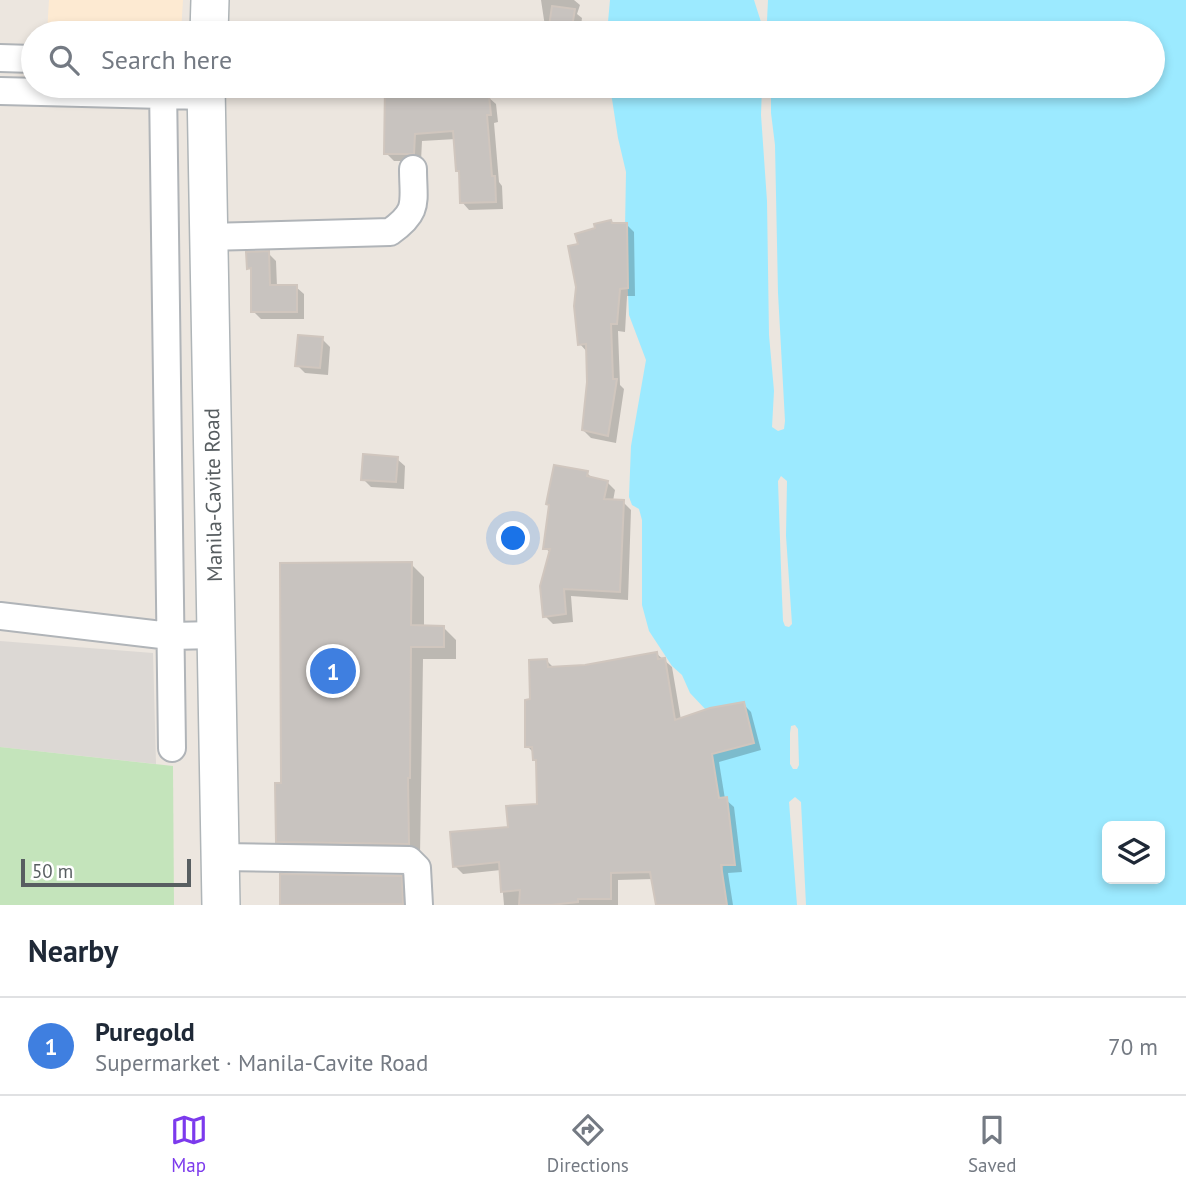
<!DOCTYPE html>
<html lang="en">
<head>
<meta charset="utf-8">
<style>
	:root { --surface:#fff; --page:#f2f2f3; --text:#1f2937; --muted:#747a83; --line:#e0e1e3; --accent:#7c3aed }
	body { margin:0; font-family:"PT Sans",sans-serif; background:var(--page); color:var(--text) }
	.controls { position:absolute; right:21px; bottom:21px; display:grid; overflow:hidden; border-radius:10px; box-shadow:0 4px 10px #0003 }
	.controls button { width:63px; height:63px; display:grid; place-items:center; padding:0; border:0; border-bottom:2px solid var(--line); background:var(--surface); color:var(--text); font:35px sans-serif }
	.scale { position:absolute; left:21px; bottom:18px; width:170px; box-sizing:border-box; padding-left:7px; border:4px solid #585e61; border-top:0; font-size:19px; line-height:24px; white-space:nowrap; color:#585e61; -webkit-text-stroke:5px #fff; paint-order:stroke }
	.you { position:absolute; left:514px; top:539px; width:24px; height:24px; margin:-18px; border:5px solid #fff; border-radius:50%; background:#1a73e8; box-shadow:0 0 0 10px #1a73e833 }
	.badge { display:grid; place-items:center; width:46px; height:46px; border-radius:50%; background:var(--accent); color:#fff; font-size:23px; font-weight:700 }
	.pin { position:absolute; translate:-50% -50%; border:4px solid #fff; box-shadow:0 2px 7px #0006 }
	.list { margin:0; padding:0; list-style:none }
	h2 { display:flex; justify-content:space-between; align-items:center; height:91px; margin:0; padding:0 28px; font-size:30px }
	h2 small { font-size:23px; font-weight:400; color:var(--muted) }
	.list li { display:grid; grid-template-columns:46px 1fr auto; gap:21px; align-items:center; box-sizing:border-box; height:98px; padding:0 28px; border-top:2px solid var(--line) }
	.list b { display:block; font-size:26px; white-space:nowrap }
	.list p { margin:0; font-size:23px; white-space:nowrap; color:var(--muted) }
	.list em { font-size:23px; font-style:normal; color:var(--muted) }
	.icon { flex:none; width:38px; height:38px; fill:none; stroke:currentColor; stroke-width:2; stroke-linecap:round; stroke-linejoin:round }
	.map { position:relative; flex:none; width:1186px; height:905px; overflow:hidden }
	.search { position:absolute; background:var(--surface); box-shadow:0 4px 10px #0003; left:21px; right:21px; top:21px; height:77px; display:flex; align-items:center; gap:18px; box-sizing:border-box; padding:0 24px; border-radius:38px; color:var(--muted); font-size:26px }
	.sheet { height:189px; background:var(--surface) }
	nav { display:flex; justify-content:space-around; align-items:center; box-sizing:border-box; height:98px; border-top:2px solid var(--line); background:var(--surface); font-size:19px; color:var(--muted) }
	nav a { display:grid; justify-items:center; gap:4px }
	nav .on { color:var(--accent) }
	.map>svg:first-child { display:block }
	.commercial { fill:#fdead2 }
	.industrial { fill:#dcd8d4 }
	.green { fill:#c4e4bb }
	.water { fill:#9ceaff; fill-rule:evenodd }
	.pier { fill:#ece6df }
	.shadow { fill:#0003 }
	.building { fill:#c8c3bf; stroke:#d0c6be; stroke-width:2 }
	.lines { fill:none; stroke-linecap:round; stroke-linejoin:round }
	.street-casing { stroke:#b0b4b8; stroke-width:30 }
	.secondary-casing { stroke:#afb5b8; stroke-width:40 }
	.street { stroke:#fff; stroke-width:26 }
	.secondary { stroke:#fff; stroke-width:37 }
	.labels { text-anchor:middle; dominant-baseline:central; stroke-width:5; stroke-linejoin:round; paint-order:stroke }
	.street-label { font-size:21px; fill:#585e61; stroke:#fff }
</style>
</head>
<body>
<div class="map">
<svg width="1186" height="905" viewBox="0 0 1186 905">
	<rect width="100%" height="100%" fill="#ece6df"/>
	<!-- commercial -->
	<path class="commercial" d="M49 0H183L181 33H47Z"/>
	<!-- industrial -->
	<path class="industrial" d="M0 641 153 653 156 764 0 747Z"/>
	<!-- green -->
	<path class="green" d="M0 747 173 766 174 905H0Z"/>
	<!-- water -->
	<path class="water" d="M610 0H1186V905H716L726 852 719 820 707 711 690 693 682 675 672 666 649 631 642 605V520L639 509 632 505 629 497 631 446 646 360 629 315 625 229 626 172 618 138 610 86H1153V33H607ZM1107 826H1160V879H1107Z"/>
	<!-- pier -->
	<path class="pier" d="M754 0H768L767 21 761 22Z
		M762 86H771V113L775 145 778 293 785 421 784 429 778 431 772 427 774 391 769 335 767 201 761 115Z
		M781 476 787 481 786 536 792 624 789 627 785 626 783 621 782 597 778 481Z
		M795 725 798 729 799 765 797 769H793L790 764V733L791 726Z
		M795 797 801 802 806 905H797L789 802Z"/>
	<!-- shadow -->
	<path class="shadow" d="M541 0H574L580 5 577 14 582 18 580 33H546Z
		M488 97 496 104 498 122 494 123 499 182 502 186 503 209 469 210 462 202 461 173 458 171 456 139 422 141 421 161H394L386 153 387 106Z
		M626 224 634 232 635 296H627L625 332 618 331 620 385 624 389 616 443 591 438 583 430 589 382 588 353 580 344V246L614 225Z
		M268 253 276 261 277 287H296L304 294V319H261L253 311V272L249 268Z
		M322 339 330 347 328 375 305 373 297 365Z
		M397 459 405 466 404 489 371 487 363 479Z
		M587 473 593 479 608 483 615 490 613 501 623 502 631 510 628 600 571 596 573 622 553 624 545 616 551 553 545 548Z
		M411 564 424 577V627H443L456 640V659H423L420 856 290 854 277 841 283 785Z
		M657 654 672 667 681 720 743 704 751 712 761 750 719 762 725 799 734 807 742 872 728 873 733 905H658L653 879 618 880V905H504L501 870 463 874 455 866 509 828 538 805V762L535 754 527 746 531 701 547 661 554 668 586 666Z
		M281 875 401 877 409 885 410 905H279Z"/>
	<!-- building -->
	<path class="building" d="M552 6 575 9 571 33H548Z
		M385 86H488L491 115H487L492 176H495L496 202 460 203 459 171H456L453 131 415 134 414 154H384Z
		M611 220 612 223H627L628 288 620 289 617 324H611L613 379H617L608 436 582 430 587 382 586 344 578 345 574 306 576 287 568 246 578 244 575 234 595 228 594 224Z
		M269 251 270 285H297V312H251V268L247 269 246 252Z
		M298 335 323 337 320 368 295 366Z
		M363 454 398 457 396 482 361 480Z
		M554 465 588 471 587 476 608 481 604 499 624 500 620 592 564 589 566 614 543 617 540 586 550 549H543L549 505 546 504Z
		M412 562 411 625 444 626V647H411L410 778H408L409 844 276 842 275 783H281L280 563Z
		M657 652 658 659 665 658 675 720 710 708 744 702 754 743 712 754 719 798 727 797 735 865H721L727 905H656L650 872 611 873V899H578V902L551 905H519L520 890 501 892 499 862 453 867 450 832 508 827 506 806 537 804 536 760H533L532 747H525V700L530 699 529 660 547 659 548 667 585 665Z
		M280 874 402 876 403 904 280 905Z"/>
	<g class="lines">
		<!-- street casing -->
		<g class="street-casing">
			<path id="street" d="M0 58 33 59
				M163 86 172 748
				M0 91 205 96
				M207 237 390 232C420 211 413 202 413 169
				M0 616 170 636 216 635
				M220 857 409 860 417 868 419 905"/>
		</g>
		<!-- secondary casing -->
		<g class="secondary-casing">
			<path id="secondary" d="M209 33 210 0
				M206 86 221 905"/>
		</g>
		<!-- street -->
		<use href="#street" class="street"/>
		<!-- secondary -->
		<use href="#secondary" class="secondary"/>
	</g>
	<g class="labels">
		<!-- street labels -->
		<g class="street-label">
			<text transform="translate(213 495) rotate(-91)">Manila-Cavite Road</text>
		</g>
	</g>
</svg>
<div class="controls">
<button><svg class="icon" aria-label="layers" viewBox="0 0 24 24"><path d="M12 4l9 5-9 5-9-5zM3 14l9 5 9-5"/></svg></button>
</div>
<div class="scale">50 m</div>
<div class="you"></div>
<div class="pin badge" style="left:333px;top:671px;background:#3f7fe0">1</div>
<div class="search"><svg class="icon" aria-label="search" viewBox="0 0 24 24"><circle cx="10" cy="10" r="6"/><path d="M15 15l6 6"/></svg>Search here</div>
</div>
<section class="sheet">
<h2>Nearby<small></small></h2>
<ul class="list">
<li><span class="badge" style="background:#3f7fe0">1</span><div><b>Puregold</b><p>Supermarket · Manila-Cavite Road</p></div><em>70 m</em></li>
</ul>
</section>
<nav>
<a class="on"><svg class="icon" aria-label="map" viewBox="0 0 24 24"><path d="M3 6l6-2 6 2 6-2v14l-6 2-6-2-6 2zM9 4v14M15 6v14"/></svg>Map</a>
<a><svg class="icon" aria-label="directions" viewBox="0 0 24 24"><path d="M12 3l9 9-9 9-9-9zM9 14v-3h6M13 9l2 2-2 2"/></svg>Directions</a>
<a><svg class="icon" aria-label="saved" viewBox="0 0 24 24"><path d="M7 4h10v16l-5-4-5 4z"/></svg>Saved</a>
</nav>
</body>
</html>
